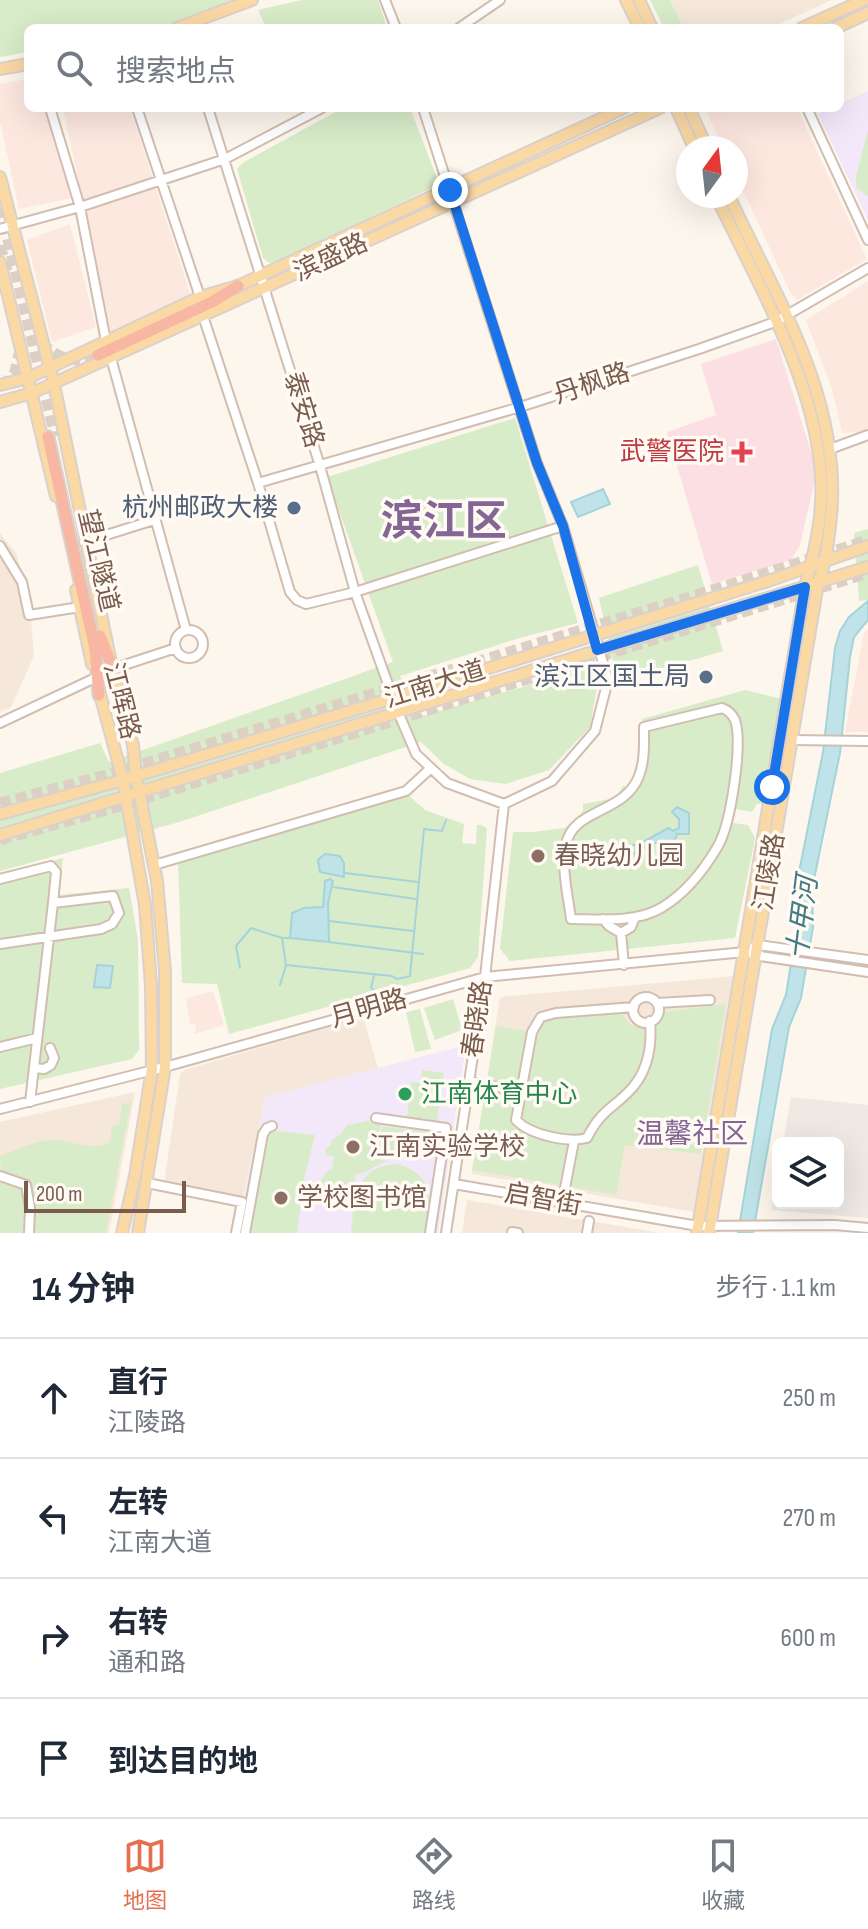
<!DOCTYPE html>
<html lang="zh">
<head>
<meta charset="utf-8">
<style>
	:root { --surface:#fff; --page:#f2f2f3; --text:#1f2937; --muted:#747a83; --line:#e0e1e3; --accent:#e76f51 }
	body { margin:0; font-family:"Sofia Sans Condensed","Noto Sans SC",sans-serif; background:var(--page); color:var(--text) }
	.controls { position:absolute; right:24px; bottom:24px; display:grid; overflow:hidden; border-radius:12px; box-shadow:0 8px 32px #0002 }
	.controls button { width:72px; height:72px; display:grid; place-items:center; padding:0; border:0; border-bottom:2px solid var(--line); background:var(--surface); color:var(--text); font:40px sans-serif }
	.compass { position:absolute; left:676px; top:136px; width:72px; height:72px; border-radius:50%; background:var(--surface); box-shadow:0 8px 32px #0002; rotate:15deg }
	.scale { position:absolute; left:24px; bottom:20px; width:162px; box-sizing:border-box; padding-left:8px; border:4px solid #7a5c4d; border-top:0; font-size:22px; line-height:28px; white-space:nowrap; color:#7a5c4d; -webkit-text-stroke:6px #fffaf3; paint-order:stroke }
	.stop { position:absolute; width:24px; height:24px; margin:-18px; border:6px solid #1a73e8; border-radius:50%; background:#fff }
	.stop.end { background:#1a73e8; border-color:#fff; box-shadow:0 2px 8px #0008 }
	.list { margin:0; padding:0; list-style:none }
	h2 { display:flex; justify-content:space-between; align-items:center; height:104px; margin:0; padding:0 32px; font-size:34px }
	h2 small { font-size:26px; font-weight:400; color:var(--muted) }
	.list li { display:grid; grid-template-columns:52px 1fr auto; gap:24px; align-items:center; box-sizing:border-box; height:120px; padding:0 32px; border-top:2px solid var(--line) }
	.list b { display:block; font-size:30px; white-space:nowrap }
	.list p { margin:0; font-size:26px; white-space:nowrap; color:var(--muted) }
	.list em { font-size:26px; font-style:normal; color:var(--muted) }
	.icon { flex:none; width:44px; height:44px; fill:none; stroke:currentColor; stroke-width:2; stroke-linecap:round; stroke-linejoin:round }
	.map { position:relative; flex:none; width:868px; height:1233px; overflow:hidden }
	.search { position:absolute; background:var(--surface); box-shadow:0 8px 32px #0002; left:24px; right:24px; top:24px; height:88px; display:flex; align-items:center; gap:20px; box-sizing:border-box; padding:0 28px; border-radius:12px; color:var(--muted); font-size:30px }
	.sheet { height:584px; background:var(--surface) }
	nav { display:flex; justify-content:space-around; align-items:center; box-sizing:border-box; height:112px; border-top:2px solid var(--line); background:var(--surface); font-size:22px; color:var(--muted) }
	nav a { display:grid; justify-items:center; gap:4px }
	nav .on { color:var(--accent) }
	.map>svg:first-child { display:block }
	.residential { fill:#f5e8da }
	.commercial { fill:#fde8e0 }
	.industrial { fill:#efe9e4 }
	.education { fill:#f3e8fa }
	.medical { fill:#fbdfe3 }
	.green { fill:#d8ecc9 }
	.water { fill:#bfe3e8; stroke:#a5d3da; stroke-width:2 }
	.lines { fill:none; stroke-linecap:round; stroke-linejoin:round }
	.stream { stroke:#a5d3da; stroke-width:2 }
	.highway-tunnel { stroke:#dcd0c4; stroke-width:11; stroke-dasharray:11 5.5; stroke-linecap:butt }
	.minor-casing { stroke:#d1beb0; stroke-width:12 }
	.major-casing { stroke:#dad1cd; stroke-width:14 }
	.highway-casing { stroke:#dad1cd; stroke-width:15 }
	.minor { stroke:#fff; stroke-width:8 }
	.major { stroke:#fbd9a5; stroke-width:10 }
	.highway { stroke:#f7b7a3; stroke-width:11 }
	.route { stroke:#1a73e8; stroke-width:10 }
	.health-dot { fill:#e0444e; stroke:#fffaf3; stroke-width:3 }
	.service-dot { fill:#5c6f8a; stroke:#fffaf3; stroke-width:3 }
	.education-dot { fill:#8d6e63; stroke:#fffaf3; stroke-width:3 }
	.leisure-dot { fill:#2e9e5b; stroke:#fffaf3; stroke-width:3 }
	.labels { text-anchor:middle; dominant-baseline:central; stroke-width:7; stroke-linejoin:round; paint-order:stroke }
	.street-label { font-size:26px; fill:#7a5c4d; stroke:#fffaf3 }
	.health-label { font-size:26px; fill:#be3a42; stroke:#fffaf3; text-anchor:end }
	.service-label { font-size:26px; fill:#4e5e75; stroke:#fffaf3; text-anchor:end }
	.education-label { font-size:26px; fill:#785e54; stroke:#fffaf3; text-anchor:start }
	.leisure-label { font-size:26px; fill:#27864d; stroke:#fffaf3; text-anchor:start }
	.water-label { font-size:28px; font-style:italic; fill:#437c86; stroke:#fffaf3 }
	.neighbourhood-label { font-size:28px; fill:#846695; stroke:#fffaf3 }
	.town-label { font-size:42px; font-weight:bold; fill:#846695; stroke:#fffaf3 }
</style>
</head>
<body>
<div class="map">
<svg width="868" height="1233" viewBox="0 0 868 1233">
	<rect width="100%" height="100%" fill="#fdf6ec"/>
	<!-- residential -->
	<path class="residential" d="M670 0H832L770 28H684Z
		M0 533 16 553 29 597 34 656 11 707 0 712Z
		M735 976 694 1212 472 1174 500 997Z
		M363 1017 378 1068 266 1097 243 1198 164 1183 180 1075 184 1070Z
		M135 1092 109 1233H0V1122Z
		M467 1200 660 1233H462Z"/>
	<!-- commercial -->
	<path class="commercial" d="M28 79V108H52L72 198 19 209 0 122V84Z
		M63 108H130L192 299 111 333Z
		M709 108H797L867 259 797 300 790 292 736 175V148H723L707 113Z
		M70 224 96 327 52 342 27 240Z
		M868 281V429L859 432 842 433 832 389 806 320Z
		M868 629V732H845L864 633Z
		M213 991 224 1025 195 1034 196 1023 190 1024 186 998Z"/>
	<!-- industrial -->
	<path class="industrial" d="M791 1097 868 1105V1218L771 1210 778 1170V1203H838V1143H783Z"/>
	<!-- education -->
	<path class="education" d="M868 91V220L818 114 831 108H840V104Z
		M466 1045 438 1233H236L266 1097Z"/>
	<!-- medical -->
	<path class="medical" d="M776 339 817 471 800 545 791 560 712 584 667 432 716 415 701 364Z"/>
	<!-- green -->
	<path class="green" d="M0 0H239L186 21 153 28H28V52L0 57Z
		M302 0H378L387 28H266L258 10Z
		M650 0H670L684 28H664Z
		M343 108H410L437 178 432 188 271 264 263 258 237 169 244 162Z
		M868 130V196L856 188V176Z
		M515 418 578 623 523 637 400 676 418 717 613 661 599 598 698 565 723 651 597 688 590 727 549 770 506 784 470 779 444 764 421 742 176 823 0 871V773L100 743 109 762 393 662 327 477Z
		M868 529V600L859 601 854 533Z
		M745 690 782 699 762 804H757L752 812 730 808 726 822 748 825 755 838 735 938 510 961 500 949 513 832H532L565 828 583 811V804L615 798 624 785 627 792 638 780 644 727 642 719Z
		M407 794 425 810 464 824 462 843 476 844 477 825H482L487 829 478 957 470 968 229 1034 217 984 182 983 178 859Z
		M63 858 59 895 129 888 138 940 139 1050 132 1059 0 1089V876Z
		M453 999 462 1030 435 1040 424 1008Z
		M726 1004 701 1154 625 1145 616 1195 472 1170 496 1026 532 1032 541 1017 619 1008 630 1025C648 1030 654 1028 664 1012Z
		M420 1009 431 1049 415 1052 406 1012Z
		M422 1070 444 1073 437 1121 407 1116 411 1082 420 1083Z
		M131 1102 106 1233H35V1208L30 1183 18 1176 1 1171 0 1156C18 1149 35 1140 55 1140 76 1141 91 1152 110 1142L112 1126 119 1125 122 1104Z
		M368 1121 381 1123 376 1159 388 1161C376 1164 367 1174 356 1174L353 1191 319 1185 325 1173 332 1169 334 1157 326 1155 325 1149 331 1145 332 1140 341 1134 347 1125Z
		M382 1126 427 1132 423 1158 378 1152Z
		M269 1130 315 1135 304 1179 297 1233H248Z
		M398 1164C437 1177 430 1200 425 1233H351C356 1197 353 1167 398 1164Z
		M0 1180 23 1188 27 1210 25 1233H0Z"/>
	<!-- water -->
	<path class="water" d="M603 489 610 504 578 517 571 502Z
		M868 601V620L854 637 850 657 840 753 812 889 813 927 801 998 789 1027 753 1233H738L772 1029 786 995 798 919 795 892 823 752 835 648 840 631 849 617Z
		M677 807 689 813V834H677L675 840C657 842 645 843 632 856L628 855 624 866 618 864 612 853 614 846C641 849 647 838 669 828L673 831 679 828V819L672 812Z
		M325 854 340 856 344 863V877L320 872 318 860Z
		M330 879 333 881 328 903 329 942 290 938 292 913 304 908 323 907 325 881Z
		M97 965 113 966 110 988 94 987Z"/>
	<g class="lines">
		<!-- stream -->
		<path class="stream" d="M345 873 418 882
			M333 887 416 899
			M329 921 413 931
			M329 942 423 954
			M286 965 392 976 397 979 410 976 424 829 442 831 446 820
			M240 968 236 946 251 928 282 938
			M374 975 371 988 376 991
			M280 985 286 965 282 938H290"/>
		<!-- highway-tunnel -->
		<path class="highway-tunnel" d="M0 207 55 436
			M0 245 7 271
			M41 342C58 360 75 364 98 355
			M2 387 15 372 21 346
			M0 803 107 775 735 583 868 540
			M0 840 117 807 868 573"/>
		<!-- minor casing -->
		<g class="minor-casing">
			<path id="minor" d="M385 0 396 28
				M459 28 500 0
				M50 108 80 207 106 341
				M137 108 200 297
				M208 108 320 466 355 592 398 712 416 754 447 783 504 804 552 781 595 731 608 680 563 526 537 463 423 108
				M807 108 868 240
				M0 229 80 207 225 159 322 108
				M203 316 258 483 290 592 297 600 306 604 355 592 563 526
				M111 358 186 630
				M830 449 868 435
				M258 483 520 407 699 349 775 322 868 268
				M84 542 154 520
				M0 546 22 582 29 615 80 607
				M175 644a14 14 0 1 1 28 0a14 14 0 1 1-28 0Z
				M112 669 176 648
				M722 708C728 710 732 714 735 720 743 744 731 823 718 846 704 870 685 894 661 908 636 923 599 919 571 919 568 895 561 869 566 845 572 808 625 814 639 776 645 760 644 743 644 727Z
				M0 723 95 678
				M792 740 868 741
				M154 865 406 791 431 768
				M0 879 51 866 56 872 53 903 113 896 119 913 112 924 101 929 0 944
				M603 919 609 926 621 933 631 927 635 917
				M621 933 624 965
				M753 955 868 972
				M633 1010a13 13 0 1 1 26 0a13 13 0 1 1-26 0Z
				M657 1003 710 1000
				M634 1007 556 1013 541 1017 532 1032 516 1120C530 1135 568 1143 587 1138 602 1108 615 1108 633 1087 648 1069 652 1044 650 1021
				M0 1047 37 1038
				M34 1068 44 1069 51 1065 54 1058 50 1048
				M469 1081 521 1092
				M30 1102 53 903
				M0 1109 165 1067 485 977 745 952 758 945 868 960
				M376 1118 446 1128 430 1233
				M0 1176 26 1185 30 1208 29 1233
				M147 1183 242 1202 236 1233
				M454 1184 698 1226 835 1225 868 1228
				M562 1204 574 1141
				M512 1232 518 1233
				M245 1233 263 1134 267 1128 272 1126
				M446 1233 485 977 504 804
				M587 1233 589 1221"/>
		</g>
		<!-- major casing -->
		<g class="major-casing">
			<path id="major" d="M626 0 640 28
				M639 0 652 28
				M177 28 252 0
				M802 28 864 0
				M836 28 868 13
				M0 69 28 64
				M676 108 694 148
				M689 108 707 148
				M0 177 54 384 111 663 133 745 136 776 157 881 165 971V1067L138 1233
				M0 262 56 496
				M0 385 28 378 200 297 238 286 624 108
				M0 402 32 393 660 108
				M76 590 92 664
				M98 687 123 780 145 905 151 985 152 1069 135 1176 122 1233
				M0 814 123 780 393 698 771 580 868 546
				M0 835 868 567
				M697 1233 805 587C812 560 820 531 821 502 827 400 759 287 716 196
				M709 1233 818 583C827 561 828 541 831 517 842 398 777 300 729 196"/>
		</g>
		<!-- highway casing -->
		<g class="highway-casing">
			<path id="highway" d="M98 355 212 302 238 286
				M48 437 95 649 99 695
				M100 636 111 663"/>
		</g>
		<!-- minor -->
		<use href="#minor" class="minor"/>
		<!-- major -->
		<use href="#major" class="major"/>
		<!-- highway -->
		<use href="#highway" class="highway"/>
	</g>
	<g class="lines">
		<!-- route -->
		<path class="route" d="M450 190 537 463 563 526 597 650 805 587 772 787"/>
	</g>
	<!-- markers -->
	<path class="health-dot" d="M738 440h8v8h8v8h-8v8h-8v-8h-8v-8h8z"/>
	<g class="service-dot">
		<circle cx="294" cy="508" r="8"/>
		<circle cx="706" cy="677" r="8"/>
	</g>
	<g class="education-dot">
		<circle cx="538" cy="856" r="8"/>
		<circle cx="353" cy="1147" r="8"/>
		<circle cx="281" cy="1198" r="8"/>
	</g>
	<circle class="leisure-dot" cx="405" cy="1094" r="8"/>
	<g class="labels">
		<!-- street labels -->
		<g class="street-label">
			<text transform="translate(331 258) rotate(-25)">滨盛路</text>
			<text transform="translate(592 384) rotate(-18)">丹枫路</text>
			<text transform="translate(303 410) rotate(73)">泰安路</text>
			<text transform="translate(98 561) rotate(77)">望江隧道</text>
			<text transform="translate(435 685) rotate(-17)">江南大道</text>
			<text transform="translate(121 701) rotate(76)">江晖路</text>
			<text transform="translate(770 872) rotate(-81)">江陵路</text>
			<text transform="translate(369 1009) rotate(-16)">月明路</text>
			<text transform="translate(478 1019) rotate(-82)">春晓路</text>
			<text transform="translate(543 1200) rotate(10)">启智街</text>
		</g>
		<!-- health labels -->
		<g class="health-label">
			<text x="724" y="452">武警医院</text>
		</g>
		<!-- service labels -->
		<g class="service-label">
			<text x="278" y="508">杭州邮政大楼</text>
			<text x="690" y="677">滨江区国土局</text>
		</g>
		<!-- education labels -->
		<g class="education-label">
			<text x="554" y="856">春晓幼儿园</text>
			<text x="369" y="1147">江南实验学校</text>
			<text x="297" y="1198">学校图书馆</text>
		</g>
		<!-- leisure labels -->
		<g class="leisure-label">
			<text x="421" y="1094">江南体育中心</text>
		</g>
		<!-- water labels -->
		<g class="water-label">
			<text transform="translate(803 918) rotate(-83)">十甲河</text>
		</g>
		<!-- neighbourhood labels -->
		<g class="neighbourhood-label">
			<text x="692" y="1134">温馨社区</text>
		</g>
		<!-- town labels -->
		<g class="town-label">
			<text x="444" y="522">滨江区</text>
		</g>
	</g>
</svg>
<div class="controls">
<button><svg class="icon" aria-label="layers" viewBox="0 0 24 24"><path d="M12 4l9 5-9 5-9-5zM3 14l9 5 9-5"/></svg></button>
</div>
<svg class="compass" viewBox="-18 -18 36 36"><path d="M0-13l5 13h-10z" fill="#e53935"/><path d="M0 13l5-13h-10z" fill="#747a83"/></svg>
<div class="scale">200 m</div>
<div class="stop" style="left:772px;top:787px"></div>
<div class="stop end" style="left:450px;top:190px"></div>
<div class="search"><svg class="icon" aria-label="search" viewBox="0 0 24 24"><circle cx="10" cy="10" r="6"/><path d="M15 15l6 6"/></svg>搜索地点</div>
</div>
<section class="sheet">
<h2>14 分钟<small>步行 · 1.1 km</small></h2>
<ul class="list">
<li><svg class="icon" aria-label="ahead" viewBox="0 0 24 24"><path d="M12 20V5M6 11l6-6 6 6"/></svg><div><b>直行</b><p>江陵路</p></div><em>250 m</em></li>
<li><svg class="icon" aria-label="left" viewBox="0 0 24 24"><path d="M17 20v-9H6M10 6l-5 5 5 5"/></svg><div><b>左转</b><p>江南大道</p></div><em>270 m</em></li>
<li><svg class="icon" aria-label="right" viewBox="0 0 24 24"><path d="M7 20v-9h11M14 6l5 5-5 5"/></svg><div><b>右转</b><p>通和路</p></div><em>600 m</em></li>
<li><svg class="icon" aria-label="arrive" viewBox="0 0 24 24"><path d="M6 21V4h12l-3 4 3 4H6"/></svg><div><b>到达目的地</b></div></li>
</ul>
</section>
<nav>
<a class="on"><svg class="icon" aria-label="map" viewBox="0 0 24 24"><path d="M3 6l6-2 6 2 6-2v14l-6 2-6-2-6 2zM9 4v14M15 6v14"/></svg>地图</a>
<a><svg class="icon" aria-label="directions" viewBox="0 0 24 24"><path d="M12 3l9 9-9 9-9-9zM9 14v-3h6M13 9l2 2-2 2"/></svg>路线</a>
<a><svg class="icon" aria-label="saved" viewBox="0 0 24 24"><path d="M7 4h10v16l-5-4-5 4z"/></svg>收藏</a>
</nav>
</body>
</html>
